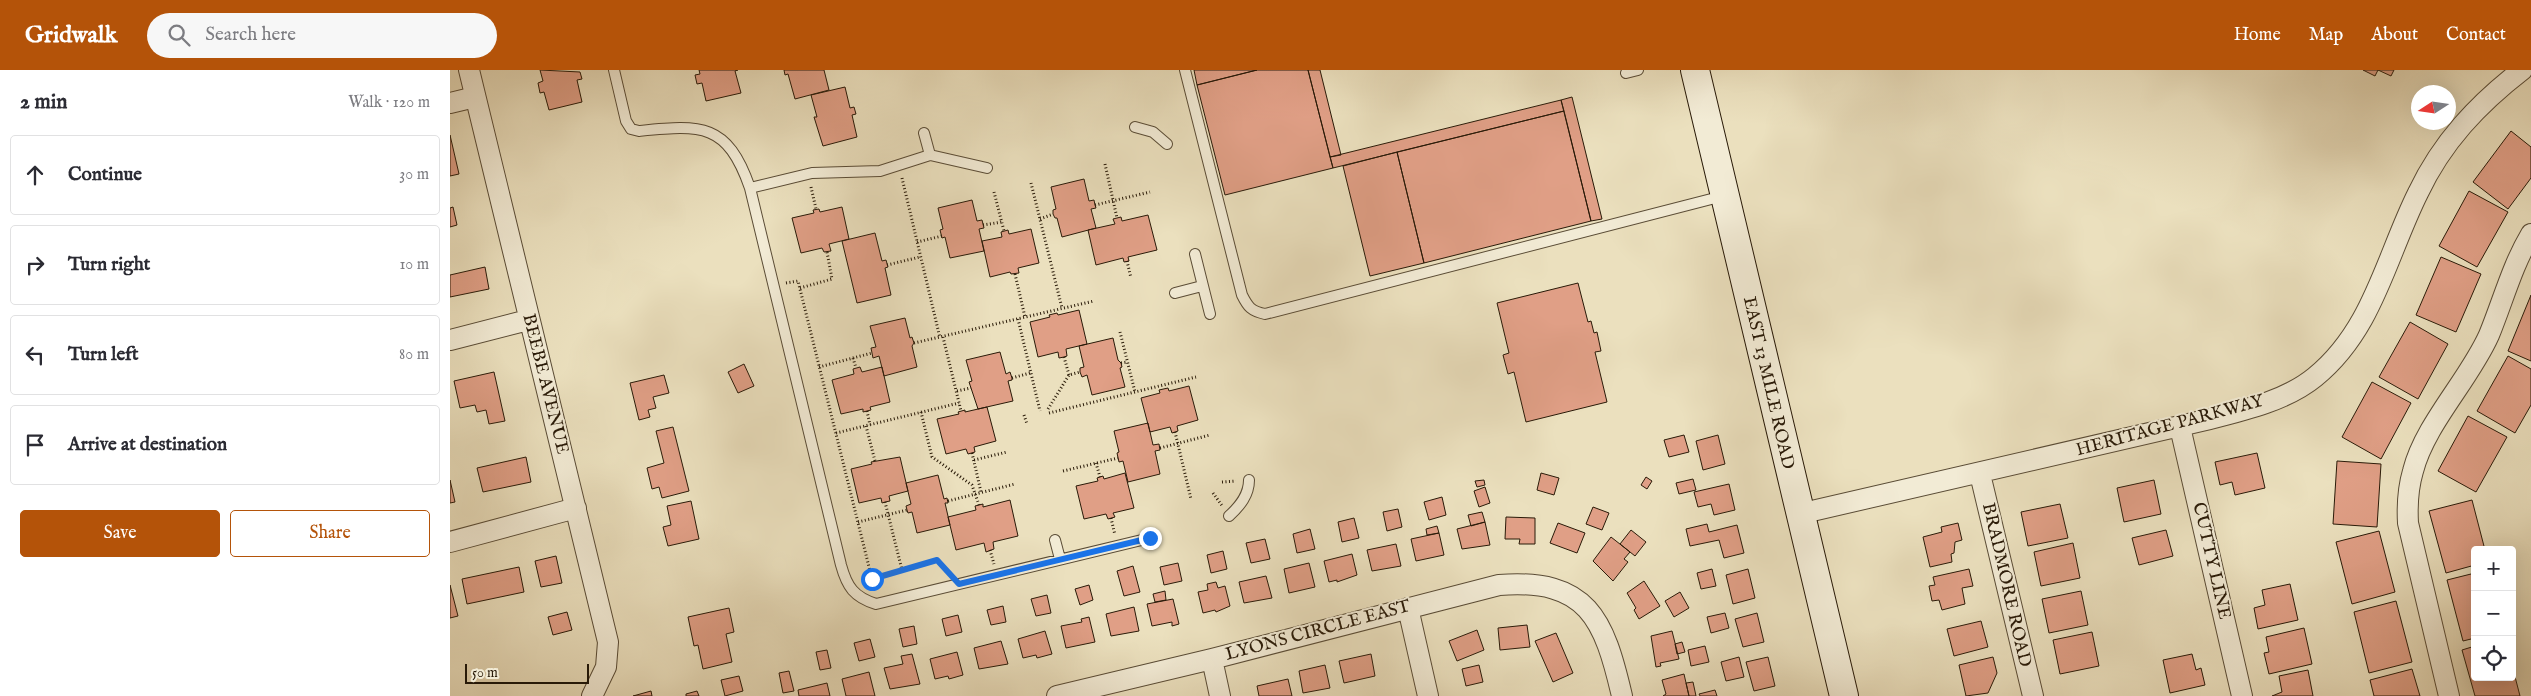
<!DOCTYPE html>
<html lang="en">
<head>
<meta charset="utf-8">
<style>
	:root { --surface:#fff; --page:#f7f7f7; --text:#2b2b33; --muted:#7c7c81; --line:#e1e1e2; --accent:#b45309 }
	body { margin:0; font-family:"IM FELL English",serif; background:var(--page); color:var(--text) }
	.controls { position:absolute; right:15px; bottom:15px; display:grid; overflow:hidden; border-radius:5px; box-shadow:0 5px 20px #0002 }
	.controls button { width:45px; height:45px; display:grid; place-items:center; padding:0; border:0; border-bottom:1px solid var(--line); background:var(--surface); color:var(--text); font:25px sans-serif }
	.compass { position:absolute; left:1961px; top:15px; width:45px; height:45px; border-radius:50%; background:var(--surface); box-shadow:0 5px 20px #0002; rotate:258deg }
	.scale { position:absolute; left:15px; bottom:12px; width:124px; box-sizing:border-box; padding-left:5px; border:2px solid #291a08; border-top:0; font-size:14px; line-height:18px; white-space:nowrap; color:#291a08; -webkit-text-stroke:4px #f2ebd5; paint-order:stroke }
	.stop { position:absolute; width:15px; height:15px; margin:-11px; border:4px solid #1a73e8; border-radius:50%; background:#fff }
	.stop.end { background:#1a73e8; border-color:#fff; box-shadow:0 1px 5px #0008 }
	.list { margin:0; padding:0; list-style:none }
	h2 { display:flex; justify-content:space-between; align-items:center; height:65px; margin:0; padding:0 20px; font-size:21px }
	h2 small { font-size:16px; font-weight:400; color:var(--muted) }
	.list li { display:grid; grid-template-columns:32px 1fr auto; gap:15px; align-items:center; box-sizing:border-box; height:80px; margin:0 10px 10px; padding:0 10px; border:1px solid var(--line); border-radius:5px }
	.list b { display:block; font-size:19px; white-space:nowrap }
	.list em { font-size:16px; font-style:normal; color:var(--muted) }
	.actions { display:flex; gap:10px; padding:15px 20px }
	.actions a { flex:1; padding:11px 0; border:1px solid var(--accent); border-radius:5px; text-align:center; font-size:18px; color:var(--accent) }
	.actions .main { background:var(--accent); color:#fff }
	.icon { flex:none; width:28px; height:28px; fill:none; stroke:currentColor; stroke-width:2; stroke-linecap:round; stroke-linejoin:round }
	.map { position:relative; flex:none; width:2081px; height:626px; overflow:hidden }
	header { display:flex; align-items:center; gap:30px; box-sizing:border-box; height:70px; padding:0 25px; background:var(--accent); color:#fff }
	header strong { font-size:24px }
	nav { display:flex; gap:28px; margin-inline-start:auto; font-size:18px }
	.search { width:350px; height:45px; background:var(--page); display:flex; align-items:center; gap:12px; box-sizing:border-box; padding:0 18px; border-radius:28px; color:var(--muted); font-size:19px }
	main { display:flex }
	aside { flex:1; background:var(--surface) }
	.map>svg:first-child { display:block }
	.building { fill:#e09f86; stroke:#291a08 }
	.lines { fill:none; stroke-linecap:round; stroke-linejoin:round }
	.lane-casing { stroke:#5a4c36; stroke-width:12 }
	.street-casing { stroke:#5a4c36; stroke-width:22 }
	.secondary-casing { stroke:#291a08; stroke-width:30 }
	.path { stroke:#291a08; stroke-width:3; stroke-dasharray:1 2.5; stroke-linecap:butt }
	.lane { stroke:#f2ebd5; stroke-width:10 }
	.street { stroke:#f2ebd5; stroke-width:20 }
	.secondary { stroke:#f2ebd5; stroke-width:28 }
	.route { stroke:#1a73e8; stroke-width:6 }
	.labels { text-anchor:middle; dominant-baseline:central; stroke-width:4; stroke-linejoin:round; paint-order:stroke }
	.street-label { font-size:18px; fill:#291a08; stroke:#f2ebd5 }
</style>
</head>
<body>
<header>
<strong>Gridwalk</strong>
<div class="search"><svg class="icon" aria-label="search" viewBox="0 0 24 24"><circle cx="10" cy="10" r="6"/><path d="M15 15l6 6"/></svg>Search here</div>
<nav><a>Home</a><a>Map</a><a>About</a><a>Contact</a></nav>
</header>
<main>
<aside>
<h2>2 min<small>Walk · 120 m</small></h2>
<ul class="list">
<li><svg class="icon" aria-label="ahead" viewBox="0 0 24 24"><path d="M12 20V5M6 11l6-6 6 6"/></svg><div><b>Continue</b></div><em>30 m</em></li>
<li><svg class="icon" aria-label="right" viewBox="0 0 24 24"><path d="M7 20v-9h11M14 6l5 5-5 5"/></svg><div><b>Turn right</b></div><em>10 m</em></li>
<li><svg class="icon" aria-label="left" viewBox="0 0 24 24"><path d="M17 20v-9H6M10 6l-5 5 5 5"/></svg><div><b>Turn left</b></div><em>80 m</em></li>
<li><svg class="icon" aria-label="arrive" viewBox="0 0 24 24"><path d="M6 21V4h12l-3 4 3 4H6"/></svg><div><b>Arrive at destination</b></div></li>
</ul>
<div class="actions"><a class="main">Save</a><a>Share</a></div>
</aside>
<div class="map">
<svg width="2081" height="626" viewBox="0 0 2081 626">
	<rect width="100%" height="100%" fill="#ebe0be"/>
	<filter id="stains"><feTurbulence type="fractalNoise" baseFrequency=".004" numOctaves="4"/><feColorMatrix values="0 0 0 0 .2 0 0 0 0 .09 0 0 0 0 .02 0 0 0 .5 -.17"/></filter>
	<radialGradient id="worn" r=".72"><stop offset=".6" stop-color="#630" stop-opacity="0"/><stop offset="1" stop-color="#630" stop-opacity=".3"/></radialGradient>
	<!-- building -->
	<path class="building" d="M90 0 130 2 132 9 127 10 132 32 99 40 94 22 90 23 88 13 93 11Z
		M249 0H288L285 1 291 23 256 31 252 13 247 14 245 5 250 4Z
		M334 0H374L379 20 345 29 338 4 335 5Z
		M744 0H807L747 15Z
		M807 0H858L883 98 775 125 747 15Z
		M858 0H870L891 85 880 87Z
		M1913 0H1944L1941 6 1928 0 1925 6Z
		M395 17 400 38 404 37 406 44 402 45 407 67 373 76 364 47H367L361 25Z
		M1122 27 1152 149 1141 151 1111 30Z
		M1111 30 1114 41 883 98 880 87Z
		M1114 41 1141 151 974 193 947 82Z
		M2061 61 2081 77V108L2058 139 2023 112Z
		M0 65 9 104 0 106Z
		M947 82 974 193 920 206 893 96Z
		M634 109 639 131 644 130 645 135 646 138 641 139 646 158 612 167 607 148H605L603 144V140L606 139 601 117Z
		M2019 121 2058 142 2027 197 1989 176Z
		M522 130 527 151 532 150 534 158 529 159 534 181 500 188 495 167 492 168 490 160 493 159 488 138Z
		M3 137 7 155 0 157V138Z
		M392 137 399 169 379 174 381 181 374 182 372 178 351 183 342 148 364 143 363 140 369 139 370 142Z
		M698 145 707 180 678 187 679 191 674 192 673 188 646 195 638 160 665 154 663 149 671 147 672 151Z
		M581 159 589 193 568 198 569 203 561 204 560 202 540 207 532 171 552 167 551 162 558 160 559 164Z
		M425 163 432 191 436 190 438 197 435 198 441 225 407 233 392 171Z
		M1991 187 2031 204 2006 262 1966 245Z
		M35 197 39 219 0 227V205Z
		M1128 213 1138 252 1141 251 1144 263 1147 262 1151 281 1145 282 1157 332 1076 352 1064 302 1058 304 1053 285 1059 283 1047 233Z
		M2081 225V291L2058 281Z
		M629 240 637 274 616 279 617 286 614 287 609 288 608 282 588 287 580 252 600 247 599 245 607 243 608 245Z
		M455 248 460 268 462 267 464 273 462 276 467 297 434 306 429 286 423 288 421 278 426 277 420 256Z
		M1960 252 1998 274 1968 329 1929 307Z
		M663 268 668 290 671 293 672 297 670 298 675 317 642 325 637 305 632 307 630 302V298L634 297 629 276Z
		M550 282 556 304 560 302 562 308V310L558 311 563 331 528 339 519 312 522 311 516 290Z
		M2058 286 2081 299V335L2065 363 2027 341Z
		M294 294 304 316 288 323 278 302Z
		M410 297 412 302 432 297 440 332 420 337 421 340 413 342V339L391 344 382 310 404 304 403 299Z
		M44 302 55 351 39 354 36 340 27 342 25 335 10 338 4 311Z
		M214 305 219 323 203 327 206 338 198 340 200 347 189 350 180 313Z
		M1922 312 1961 333 1931 389 1892 367Z
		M739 316 748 350 727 356 728 361 722 363 720 357 700 362 691 328 710 323 709 320 718 318 719 321Z
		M537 337 546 371 524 377 525 382 518 384 516 379 496 384 487 349 509 344 508 342 515 340V342Z
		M2018 346 2057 367 2026 422 1988 401Z
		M698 353 703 375 709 374 710 380 705 381 710 404 678 412 673 391 669 392 667 383 669 382 664 361Z
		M223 357 239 421 212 428 209 417 202 419 197 398 214 393 206 361Z
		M1234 365 1239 382 1219 387 1214 370Z
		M1268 365 1275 394 1253 400 1246 371Z
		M1807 383 1815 418 1785 425 1782 412 1770 415 1765 392Z
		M76 387 81 412 33 422 27 398Z
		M450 387 458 421 439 426 440 431 435 432 432 433 431 428 409 433 401 399 422 394 421 392Z
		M1887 391 1931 394 1927 457 1883 454Z
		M675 403 684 438 663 443 665 447 658 449 656 444 634 449 626 416 648 411 647 408 653 406 654 409Z
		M1091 403 1109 408 1104 425 1087 420Z
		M488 405 494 429 497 428 498 433H495L500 455 467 463 462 442 458 443 457 440 456 436 461 434 456 413Z
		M1196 407 1202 411 1197 419 1191 415Z
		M1243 409 1246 420 1229 424 1226 413Z
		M0 410 5 432 0 433Z
		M1034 410 1035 415 1027 417 1025 411Z
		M1704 410 1711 444 1674 452 1667 418Z
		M1279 414 1285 440 1264 445 1261 434 1248 437 1244 422Z
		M1035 417 1040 433 1029 437 1024 421Z
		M992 427 996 445 979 450 974 432Z
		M560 430 568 466 543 472 544 479 536 482 534 473 506 480 498 447 526 440 525 436 533 434V437Z
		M2022 430 2035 480H2025V495L1996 503 1979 441Z
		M241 431 249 469 218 476 213 457 221 455 217 436Z
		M1610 434 1618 468 1578 476 1571 442Z
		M1143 437 1159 443 1152 460 1136 454Z
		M948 439 952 457 937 461 933 442Z
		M1032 442 1035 452 1021 456 1018 445Z
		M1056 447 1085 448V474H1069L1070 469H1055Z
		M904 448 909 468 892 472 888 452Z
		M1035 452 1040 475 1012 479 1007 459Z
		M1108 453 1135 463 1127 483 1100 473Z
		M1508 453 1512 470 1505 472 1504 483 1501 484 1502 492 1480 497 1473 467 1492 462 1491 457Z
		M1257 454 1259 462 1287 455 1294 483 1274 488 1269 470 1240 476 1236 459Z
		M987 456 989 463 977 465 976 459Z
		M860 459 865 479 847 483 843 464Z
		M1181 460 1196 472 1185 486 1170 474Z
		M1716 460 1723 486 1689 495 1682 468Z
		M1929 461 1945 522 1902 534 1886 472Z
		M989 463 994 485 966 491 961 469Z
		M1161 467 1180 482 1174 489 1178 492 1163 511 1143 491Z
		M815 469 820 489 801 493 796 473Z
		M1623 473 1630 508 1591 516 1584 482Z
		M946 474 951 496 922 501 917 480Z
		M773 481 777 499 761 503 757 485Z
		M902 484 907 505 887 512V510L879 512 874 491Z
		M106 486 112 513 91 517 85 491Z
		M728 493 732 511 714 515 710 497Z
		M859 493 865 517 839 523 834 499Z
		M683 496 690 522 674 526 667 501Z
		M69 497 74 522 17 534 12 509Z
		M1262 499 1266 516 1251 519 1247 503Z
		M1298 499 1305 528 1283 534 1276 505Z
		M1519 499 1523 516 1512 518 1515 534 1492 540 1489 530 1482 531 1479 516 1485 515 1483 507Z
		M2025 503V568L2013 571 1997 510Z
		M816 506 822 528 794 533 789 512Z
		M1194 511 1210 536 1189 549 1184 540 1186 538 1177 523Z
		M766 512 768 518 775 516 780 536 766 542 765 540 753 543 748 522 758 520 757 514Z
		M1840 514 1848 550 1808 559 1804 538 1815 535 1812 520Z
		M0 515 8 546 0 548Z
		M639 515 643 530 630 535 625 519Z
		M715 521 716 530 705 532 703 524Z
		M1631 521 1638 555 1599 563 1592 529Z
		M1230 522 1239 538 1224 547 1215 531Z
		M597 525 601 543 586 546 581 529Z
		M723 529 729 554 722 556V552L702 556 697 534Z
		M1946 531 1962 592 1919 603 1904 542Z
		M553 536 556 552 541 555 537 540Z
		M684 537 689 561 661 566 656 544Z
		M279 538 284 562 276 564 282 592 253 599 248 575 244 576 238 547Z
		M117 542 122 560 103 565 98 547Z
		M1275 543 1279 558 1261 563 1257 547Z
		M1307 543 1314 572 1293 577 1285 549Z
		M508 545 512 562 496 566 492 549Z
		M639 547 645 572 616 578 611 556 632 552 631 549Z
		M1531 551 1538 577 1504 586 1497 559Z
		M1077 555 1080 577 1050 580 1048 558Z
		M464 556 467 574 453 577 449 559Z
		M1854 558 1862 594 1819 604 1814 583 1819 582 1816 567Z
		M1027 560 1034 580 1007 591 999 571Z
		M595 561 602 584 587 588 586 585 573 588 568 569Z
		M1222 561 1229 589 1210 593 1211 596 1206 597 1201 566Z
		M1642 562 1649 596 1610 604 1603 570Z
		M1106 563 1123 603 1103 612 1085 571Z
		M420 569 425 587 409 591 404 573Z
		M551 571 558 594 529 599 524 578Z
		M1232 572 1235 582 1227 584 1225 574Z
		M1255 576 1259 592 1241 596 1238 580Z
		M2025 576V607H2062V595L2070 626H2025L2012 580Z
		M377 580 381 598 370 600 366 582Z
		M507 582 513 605 499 609 498 606 485 609 480 589Z
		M462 584 470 614 440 619 434 598 453 594 451 586Z
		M921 584 925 606 894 613 889 591Z
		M1742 584 1746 600 1751 598 1755 615 1720 623 1713 590Z
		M1289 587 1294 607 1276 611 1271 592Z
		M1318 587 1325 616 1304 621 1296 592Z
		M1543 587 1547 603 1538 623 1516 626 1509 595Z
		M875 595 880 618 853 623 849 601Z
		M1029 595 1033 612 1016 616 1012 599Z
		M1962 599 1970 626H1924L1920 610Z
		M1858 600 1863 626H1822L1832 622 1829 606Z
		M339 601 344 621 333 623 329 603Z
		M419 602 425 626H396L392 609Z
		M1234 604 1239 626H1213L1216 624 1212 610Z
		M289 606 293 621 275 626 271 610Z
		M838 609 842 626H809L807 616Z
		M1243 612 1246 626H1239L1236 613Z
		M377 613 380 626H349L348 620Z
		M1265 620 1267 626H1250L1249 624Z
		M201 621 202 626H183Z
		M247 621 249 626H236V624Z"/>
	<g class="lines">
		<!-- lane casing -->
		<g class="lane-casing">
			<path id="lane" d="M164 0 176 51 181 59 189 61C251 55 277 52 300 118L391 495C397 517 404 527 426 534L700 468
				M735 0 792 225C798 237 801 241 815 244L1273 126
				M1176 3 1188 0
				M685 57 703 62 717 74
				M474 63 480 85
				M300 118 362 103 430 101 480 85 537 98
				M745 184 760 244
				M725 223 752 216
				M779 446C790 436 799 425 799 410
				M605 470 610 489"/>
		</g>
		<!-- street casing -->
		<g class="street-casing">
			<path id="street" d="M19 0 158 572 156 597 142 626
				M0 33 25 27
				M0 270 78 250
				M1730 357 1792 626
				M1530 404 1583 626
				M1349 444 1760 349C1796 340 1837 330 1865 307 1923 260 1936 187 1968 123 1992 72 2028 34 2072 0
				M0 472 126 438
				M958 538 978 626
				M762 589 770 626
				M607 626 762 589 1049 515C1138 508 1154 549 1172 626
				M1999 626 1958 453C1957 435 1958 418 1963 401 1975 354 2019 310 2039 265 2053 231 2062 196 2081 164"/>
		</g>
		<!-- secondary casing -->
		<g class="secondary-casing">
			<path id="secondary" d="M1245 0 1394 626"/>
		</g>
		<!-- path -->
		<path class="path" d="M655 94 667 148
			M452 108 490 268
			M581 113 612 238
			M361 117 366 139
			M544 122 554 161
			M645 135 700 122
			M590 149 603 144
			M533 155 552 152
			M467 172 492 166
			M677 191 681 208
			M437 195 470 187
			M565 204 575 247
			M336 213 348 211 422 509 487 490 500 504
			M350 218 382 209 377 182
			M568 249 590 341
			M670 262 685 322
			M493 267 511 341
			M464 273 644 231
			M614 287 619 305
			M403 288 406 298
			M671 293 677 292
			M369 297 422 283
			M562 308 580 303
			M507 321 521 318
			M598 339 619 305 630 302
			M417 341 420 355
			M471 342 482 387 522 415 529 435
			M599 343 746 307
			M574 345 577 354
			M416 356 425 391
			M725 362 741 429
			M386 363 509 333
			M710 378 760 365
			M522 383 531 422
			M524 390 557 382
			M646 393 650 407
			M613 401 668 388
			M772 412 786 411
			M763 423 773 437
			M498 431 565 414
			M435 432 452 500
			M661 448 665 465
			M408 452 457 440
			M540 480 544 494"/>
		<!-- lane -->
		<use href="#lane" class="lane"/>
		<!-- street -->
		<use href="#street" class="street"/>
		<!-- secondary -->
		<use href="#secondary" class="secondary"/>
	</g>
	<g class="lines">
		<!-- route -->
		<path class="route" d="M422 509 487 490 509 514 700 468"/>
	</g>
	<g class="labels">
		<!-- street labels -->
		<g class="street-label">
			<text transform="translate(1318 313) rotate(77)">EAST 13 MILE ROAD</text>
			<text transform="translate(95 314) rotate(76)">BEEBE AVENUE</text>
			<text transform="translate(1720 356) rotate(-15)">HERITAGE PARKWAY</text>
			<text transform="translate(1761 491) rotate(77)">CUTTY LINE</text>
			<text transform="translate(1556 515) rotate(77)">BRADMORE ROAD</text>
			<text transform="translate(868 561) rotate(-15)">LYONS CIRCLE EAST</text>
		</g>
	</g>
	<rect width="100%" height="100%" filter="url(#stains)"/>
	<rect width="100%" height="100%" fill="url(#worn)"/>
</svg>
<div class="controls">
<button>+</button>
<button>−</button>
<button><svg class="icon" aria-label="locate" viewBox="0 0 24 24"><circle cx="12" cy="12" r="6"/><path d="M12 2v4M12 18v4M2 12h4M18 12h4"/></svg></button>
</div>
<svg class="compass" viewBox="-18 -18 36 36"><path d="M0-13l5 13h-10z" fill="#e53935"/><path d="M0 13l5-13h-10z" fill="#7c7c81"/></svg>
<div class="scale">50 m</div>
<div class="stop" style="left:422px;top:509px"></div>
<div class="stop end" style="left:700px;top:468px"></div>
</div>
</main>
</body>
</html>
